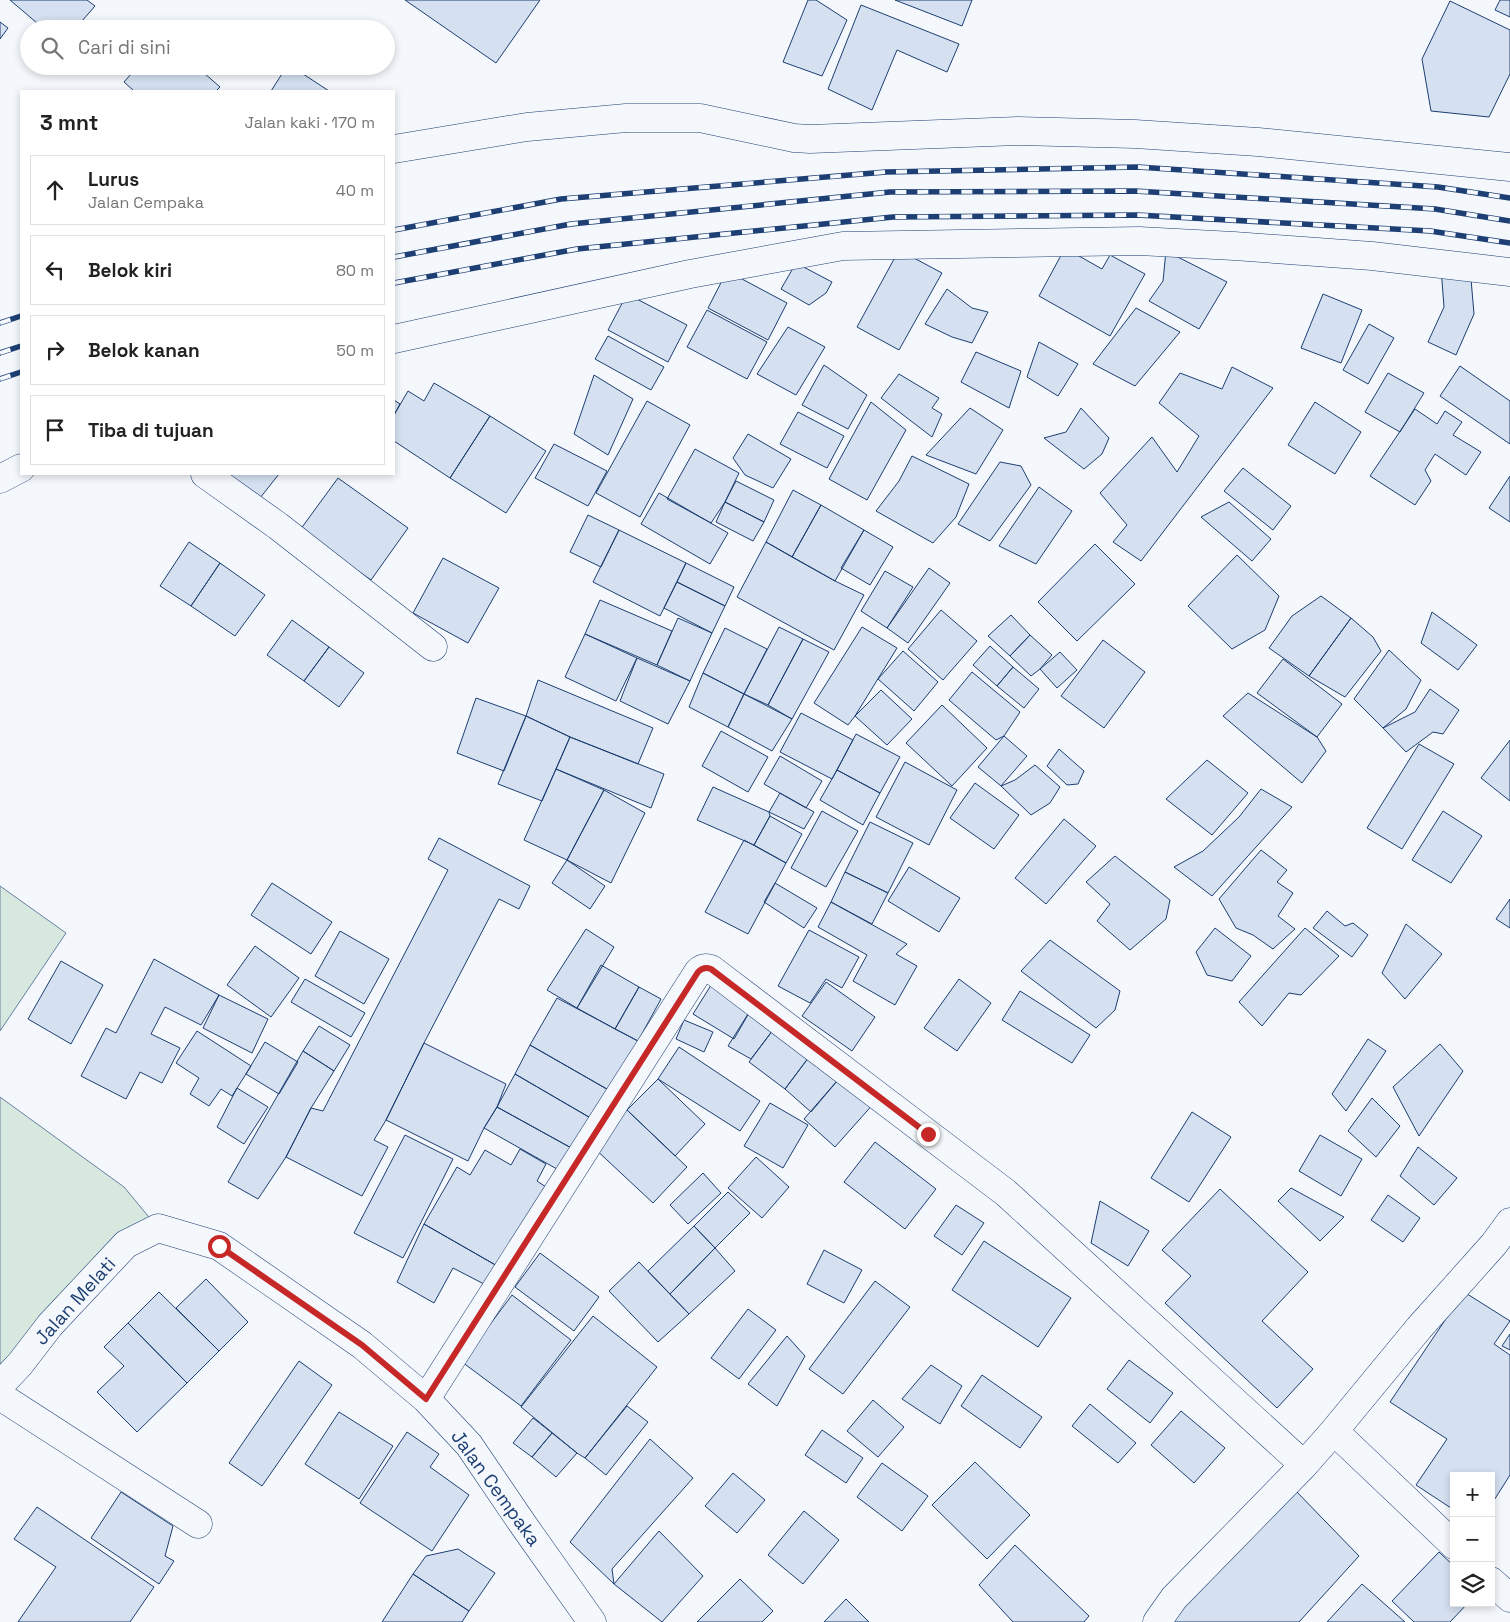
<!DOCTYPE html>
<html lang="id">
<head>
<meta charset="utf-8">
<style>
	:root { --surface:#fff; --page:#f6f6f6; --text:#222; --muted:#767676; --line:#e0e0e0 }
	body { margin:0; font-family:"Space Grotesk",sans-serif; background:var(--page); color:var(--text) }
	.controls { position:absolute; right:15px; bottom:15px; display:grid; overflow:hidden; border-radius:0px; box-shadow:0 2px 8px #0003 }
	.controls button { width:45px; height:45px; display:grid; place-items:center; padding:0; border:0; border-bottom:1px solid var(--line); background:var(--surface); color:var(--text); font:25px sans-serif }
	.stop { position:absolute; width:15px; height:15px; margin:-11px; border:4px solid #c62828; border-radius:50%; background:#fff }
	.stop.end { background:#c62828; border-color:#fff; box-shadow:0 1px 5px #0008 }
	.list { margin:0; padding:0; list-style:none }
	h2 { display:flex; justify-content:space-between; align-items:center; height:65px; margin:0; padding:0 20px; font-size:21px }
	h2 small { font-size:16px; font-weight:400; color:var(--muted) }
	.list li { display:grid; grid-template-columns:32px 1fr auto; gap:15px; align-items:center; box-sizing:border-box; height:70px; margin:0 10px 10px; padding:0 10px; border:1px solid var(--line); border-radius:0px }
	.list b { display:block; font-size:19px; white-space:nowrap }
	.list p { margin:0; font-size:16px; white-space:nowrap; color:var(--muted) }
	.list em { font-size:16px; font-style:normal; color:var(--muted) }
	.icon { flex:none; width:28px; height:28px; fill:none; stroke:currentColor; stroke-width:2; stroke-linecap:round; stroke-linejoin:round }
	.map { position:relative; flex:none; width:1510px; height:1622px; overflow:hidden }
	.search { position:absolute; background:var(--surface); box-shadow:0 2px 8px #0003; left:20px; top:20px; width:375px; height:55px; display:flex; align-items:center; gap:12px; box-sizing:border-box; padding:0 18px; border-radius:28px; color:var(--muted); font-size:19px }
	.panel { position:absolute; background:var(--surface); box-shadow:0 2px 8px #0003; left:20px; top:90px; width:375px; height:385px; border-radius:0px }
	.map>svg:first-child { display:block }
	.green { fill:#d7e8df; stroke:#687fa3 }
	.building { fill:#d5e0f0; stroke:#1d3f73 }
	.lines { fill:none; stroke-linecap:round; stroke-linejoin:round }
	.minor-casing { stroke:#1d3f73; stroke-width:29 }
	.minor { stroke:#f4f7fb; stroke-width:28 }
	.rail-casing { stroke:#1d3f73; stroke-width:5.5 }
	.rail { stroke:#f4f7fb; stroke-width:4; stroke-dasharray:11; stroke-linecap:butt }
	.route { stroke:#c62828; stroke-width:6 }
	.labels { text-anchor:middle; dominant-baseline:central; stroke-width:4; stroke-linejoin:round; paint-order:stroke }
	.street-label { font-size:19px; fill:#1d3f73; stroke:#f4f7fb }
</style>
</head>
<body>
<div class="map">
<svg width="1510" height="1622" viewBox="0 0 1510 1622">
	<rect width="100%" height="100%" fill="#f4f7fb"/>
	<!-- green -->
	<path class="green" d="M0 886 66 933 0 1031Z
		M0 1097 124 1187 158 1228 0 1385Z"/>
	<!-- building -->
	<path class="building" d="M10 0H87L95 6 75 29H44Z
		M405 0H540L496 63Z
		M808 0H816L847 20 822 76 783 62Z
		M895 0H972L962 26Z
		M1500 0H1510V17L1495 10Z
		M1450 1 1510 30V74L1489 117 1431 111 1422 59Z
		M861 5 959 44 947 72 897 50 872 110 828 89Z
		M0 22 8 28 0 39Z
		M138 66H196L220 87 216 91H134L124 82Z
		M287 66H291L329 91H271Z
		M1065 248 1102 269 1110 255 1145 274 1110 336 1039 296Z
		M899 250 942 273 899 350 857 327Z
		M1166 251 1227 282 1199 329 1149 301 1163 281Z
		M796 263 832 282 826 293 809 305 781 289Z
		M1441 268 1471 279 1474 314 1456 355 1428 342 1444 307Z
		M727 271 787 303 768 340 708 308Z
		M947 289 972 308 988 312 972 343 952 337 925 324Z
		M627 294 687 325 668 362 608 330Z
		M1323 294 1362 310 1341 363 1301 348Z
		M1136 308 1180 332 1135 386 1093 364Z
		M707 310 767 342 747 379 687 347Z
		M1369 324 1394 338 1368 384 1343 370Z
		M788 327 825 347 796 395 757 374Z
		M608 336 664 367 651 390 595 359Z
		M1039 342 1078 364 1058 396 1027 377Z
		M976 352 1021 371 1009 408 961 382Z
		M824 365 867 395 848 429 802 405Z
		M1460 366 1510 401V444L1440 396Z
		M1232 367 1273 388 1141 561 1113 542 1127 525 1100 493 1152 437 1177 472 1199 436 1159 403 1180 373 1222 389Z
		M1388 373 1424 393 1400 432 1365 412Z
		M899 374 939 398 932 408 942 414 932 437 881 398Z
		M594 375 633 399 608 455 574 434Z
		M434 383 490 416 450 478 394 441V415L408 391 424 401Z
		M394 400 400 404 394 415Z
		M647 401 690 425 640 517 596 493Z
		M871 402 906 430 867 500 829 479Z
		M1315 402 1361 432 1335 474 1288 445Z
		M970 408 1003 430 976 474 926 455Z
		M1081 408 1109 438 1102 454 1084 469 1044 438 1066 432Z
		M1415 409 1437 424 1445 411 1462 422 1453 435 1481 452 1466 475 1435 454 1425 470 1431 481 1415 505 1370 476Z
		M798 412 844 436 827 468 780 444Z
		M490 416 546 451 506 513 450 478Z
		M748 434 791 459 773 488 745 475 733 458Z
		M554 444 607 471 588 506 535 478Z
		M695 449 739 473 725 502 711 523 667 499Z
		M912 456 969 484 956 517 933 543 876 511 899 481Z
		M1000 462 1021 466 1031 485 990 541 958 524Z
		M1243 468 1291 506 1273 530 1224 491Z
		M227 474H279L260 498Z
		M1510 476V522L1489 508Z
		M338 478 408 528 371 580 300 530Z
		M736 481 774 500 764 522 725 502Z
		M1039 487 1072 511 1036 564 999 546Z
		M793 490 821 505 792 557 766 542Z
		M659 493 728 533 710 564 641 524Z
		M725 502 764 522 753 541 716 522Z
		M1229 502 1271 539 1252 561 1201 517Z
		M821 505 864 530 835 581 792 557Z
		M588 515 619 530 601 567 570 552Z
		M619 530 686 563 660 616 593 582Z
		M864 530 893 547 870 585 841 568Z
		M189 542 220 563 191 606 160 586Z
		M766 542 835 581 864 595 834 650 737 597Z
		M1095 544 1135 584 1077 641 1038 602Z
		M1237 555 1279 596 1265 630 1232 649 1188 606Z
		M443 558 499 588 468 643 413 613Z
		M220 563 265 595 235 636 191 606Z
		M686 563 734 587 725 606 677 582Z
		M929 568 950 583 908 643 887 628Z
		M885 571 913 587 887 628 861 611Z
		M677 582 725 606 712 633 664 608Z
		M1321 596 1351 618 1309 676 1269 648 1292 616Z
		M600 600 672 631 657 665 585 634Z
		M941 610 977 641 943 680 908 649Z
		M1432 612 1477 645 1458 670 1421 643Z
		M1011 615 1030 635 1010 656 988 636Z
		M678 618 712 633 690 681 657 665Z
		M1351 618 1373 637 1381 651 1345 697 1309 676Z
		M292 620 329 647 304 681 267 655Z
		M779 627 803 639 768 705 744 694Z
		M862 627 897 648 855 716 848 725 814 703Z
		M725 628 767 649 744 694 703 673Z
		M585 634 637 658 616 701 565 677Z
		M1030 635 1052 655 1040 669 1031 676 1010 656Z
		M803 639 829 652 792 719 768 705Z
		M1103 640 1145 672 1104 728 1061 696Z
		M990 646 1013 667 997 686 973 665Z
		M329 647 364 673 339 707 304 681Z
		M1389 650 1421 680 1406 709 1383 728 1354 699Z
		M903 651 938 682 914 711 878 679Z
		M1060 652 1077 670 1057 688 1040 669Z
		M637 658 690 681 668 724 620 701Z
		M1283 659 1342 704 1317 737 1257 693Z
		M1013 667 1039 689 1024 708 997 686Z
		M972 672 1020 712 1004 736 996 740 949 700Z
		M703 673 744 694 728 727 689 707Z
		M538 680 653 728 638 764 570 737 526 716Z
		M1430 689 1459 710 1443 734 1433 732 1406 752 1383 728 1415 712Z
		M881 690 912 719 887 745 855 716Z
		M1248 693 1317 737 1326 751 1302 783 1223 716Z
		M744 694 792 719 772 751 728 727Z
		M476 698 526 716 504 771 457 753Z
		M942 705 987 748 952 786 906 743Z
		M801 713 853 740 832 779 780 752Z
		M526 716 570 737 542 801 498 784Z
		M721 731 768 757 748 792 702 766Z
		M856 734 900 757 880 793 837 770Z
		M1004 736 1027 756 1001 786 978 767Z
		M570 737 664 774 651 808 556 769Z
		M1510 740V801L1481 778Z
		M1419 744 1454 764 1402 849 1367 828Z
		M1059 749 1084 771 1078 784 1067 785 1047 766Z
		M780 756 822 781 806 808 764 784Z
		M1207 760 1248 793 1212 835 1166 799Z
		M905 762 957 790 929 845 876 817Z
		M1035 765 1060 787 1050 803 1031 815 1001 786 1015 780Z
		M556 769 604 790 567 860 524 840Z
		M837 770 880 793 863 825 820 800Z
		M975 783 1019 815 994 849 950 818Z
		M713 787 769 812 770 816 754 845 697 820Z
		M1261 789 1292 807 1212 896 1174 867 1203 851 1239 817Z
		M604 790 645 813 611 883 567 860Z
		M780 793 814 812 804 829 769 812Z
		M822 811 858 831 826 887 791 868Z
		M1443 811 1482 836 1451 883 1412 860Z
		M770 816 802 834 786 863 754 845Z
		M1064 819 1096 846 1046 904 1015 878Z
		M870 822 913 843 888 893 845 872Z
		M439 838 530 886 519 909 499 899 424 1043 386 1120 374 1140 388 1147 362 1196 286 1157 311 1108 323 1111 448 870 428 859Z
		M744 840 786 863 748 934 705 912Z
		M1261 850 1287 870 1277 882 1293 893 1278 916 1295 929 1273 949 1253 935 1236 928 1219 899Z
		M1115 856 1170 900 1166 919 1130 950 1097 921 1110 904 1086 882Z
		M567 860 605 886 590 909 552 883Z
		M909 867 960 898 939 932 888 901Z
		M845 872 888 893 872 924 831 902Z
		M272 883 332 922 311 954 251 915Z
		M775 883 817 908 804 928 764 902Z
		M1510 899V928L1496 919Z
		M831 902 907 944 896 954 917 966 895 1005 853 981 867 955 818 927Z
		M1327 911 1345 926 1353 923 1368 935 1352 957 1313 928Z
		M1406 924 1442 954 1405 999 1382 973Z
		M1215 928 1251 956 1232 981 1207 975 1196 952Z
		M1305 928 1339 956 1301 995 1289 993 1262 1026 1239 1002Z
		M586 929 614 947 577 1008 547 990Z
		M809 930 859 957 842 988 826 979 810 1003 778 986Z
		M340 931 389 959 364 1004 315 976Z
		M1050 940 1120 991 1115 1010 1096 1028 1021 971Z
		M255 946 299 978 271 1017 227 985Z
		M154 959 219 995 201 1025 165 1007 151 1034 180 1048 162 1083 140 1072 126 1099 81 1076 106 1028 116 1033Z
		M61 961 103 985 71 1044 28 1019Z
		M601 965 639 987 615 1029 577 1008Z
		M305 979 365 1013 351 1037 291 1002Z
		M959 979 991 1003 957 1051 924 1028Z
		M713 982 753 1006 734 1039 693 1014Z
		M826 982 875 1017 852 1051 802 1016Z
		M639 987 661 999 638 1041 615 1029Z
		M1020 991 1090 1035 1072 1063 1002 1020Z
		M219 995 268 1019 252 1053 203 1028Z
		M557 998 638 1041 612 1092 530 1045Z
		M753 1006 776 1026 751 1059 728 1046Z
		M684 1020 713 1032 704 1052 676 1039Z
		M319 1026 350 1045 334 1071 303 1051Z
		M776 1026 812 1053 785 1089 749 1062Z
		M197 1031 251 1066 232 1096 221 1089 209 1106 190 1094 199 1078 176 1063Z
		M1368 1039 1386 1051 1346 1111 1332 1094Z
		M265 1042 298 1062 279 1094 246 1074Z
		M424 1043 506 1084 497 1107 484 1128 468 1161 386 1120Z
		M1440 1044 1463 1071 1419 1136 1393 1087Z
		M530 1045 612 1092 594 1120 515 1074Z
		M679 1047 760 1101 740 1131 658 1079Z
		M303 1051 334 1071 311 1108 286 1157 258 1199 228 1182Z
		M812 1053 843 1074 811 1112 785 1089Z
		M515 1074 594 1120 575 1150 497 1107Z
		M843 1074 875 1102 835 1147 804 1119Z
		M658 1079 705 1124 675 1156 627 1110Z
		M237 1088 268 1107 244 1144 217 1127Z
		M1372 1098 1400 1126 1376 1157 1348 1131Z
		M770 1103 808 1125 783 1168 744 1146Z
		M497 1107 575 1150 564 1173 484 1128Z
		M627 1110 687 1167 653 1203 592 1146Z
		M1192 1112 1231 1137 1189 1202 1151 1178Z
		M405 1135 453 1159 403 1258 354 1233Z
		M1320 1135 1362 1159 1341 1196 1299 1171Z
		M875 1142 936 1189 905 1229 844 1182Z
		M1418 1147 1457 1178 1434 1205 1400 1176Z
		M520 1149 546 1164 537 1181 546 1187 499 1267 424 1224 457 1167 470 1175 485 1150 511 1165Z
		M756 1157 789 1187 762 1218 728 1188Z
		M703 1173 721 1193 688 1224 670 1205Z
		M1291 1188 1344 1217 1320 1241 1278 1201Z
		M1220 1189 1308 1272 1262 1321 1313 1369 1277 1408 1165 1303 1191 1276 1162 1250Z
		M728 1192 750 1213 715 1248 694 1226Z
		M1388 1195 1420 1218 1403 1242 1371 1220Z
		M1100 1201 1149 1231 1128 1266 1091 1243Z
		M956 1205 984 1223 962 1255 934 1236Z
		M424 1224 499 1267 484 1284 453 1268 434 1303 397 1282Z
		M694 1226 715 1248 670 1294 648 1271Z
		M984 1241 1071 1298 1038 1347 952 1290Z
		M715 1248 735 1271 689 1314 670 1294Z
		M824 1250 862 1270 844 1303 807 1284Z
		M540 1253 599 1297 574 1331 515 1287Z
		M639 1262 689 1314 658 1342 609 1291Z
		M206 1279 248 1322 219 1351 176 1308Z
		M875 1281 910 1307 843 1394 809 1369Z
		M159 1292 219 1351 187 1383 128 1323Z
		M1464 1292 1510 1321 1494 1344 1510 1355V1475L1491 1505V1476H1454V1510L1416 1485 1447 1439 1390 1402Z
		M512 1295 571 1340 521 1406 462 1362Z
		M748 1309 776 1330 739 1379 711 1358Z
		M593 1316 657 1367 585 1458 577 1453 521 1407Z
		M128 1323 187 1383 137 1432 97 1392 124 1366 104 1347Z
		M1510 1334V1350L1502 1346Z
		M787 1336 805 1356 777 1406 748 1384Z
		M1129 1360 1173 1393 1150 1423 1107 1389Z
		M299 1361 332 1385 262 1486 229 1463Z
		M931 1365 962 1386 940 1424 902 1399Z
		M982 1375 1042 1417 1020 1448 961 1406Z
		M873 1400 904 1427 878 1457 847 1431Z
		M1090 1404 1136 1443 1118 1463 1072 1426Z
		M627 1406 648 1422 606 1475 585 1458Z
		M1181 1411 1225 1448 1194 1483 1151 1445Z
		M339 1412 393 1446 359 1499 305 1464Z
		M533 1418 552 1433 532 1457 513 1443Z
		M822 1430 863 1458 846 1483 805 1455Z
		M407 1432 439 1454 430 1467 469 1495 432 1551 360 1503Z
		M552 1433 577 1453 556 1477 532 1457Z
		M650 1439 693 1478 612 1569 614 1584 570 1542Z
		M975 1462 1030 1515 987 1559 932 1505Z
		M882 1463 928 1496 902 1531 857 1497Z
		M733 1473 765 1500 737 1533 705 1506Z
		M1294 1489 1359 1556 1299 1622H1172L1169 1619Z
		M121 1492 173 1526 165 1556 174 1561 159 1584 91 1538Z
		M37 1507 154 1587 130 1622H18L56 1567 14 1539Z
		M804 1511 839 1540 803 1584 768 1555Z
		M659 1531 703 1576 662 1622 614 1584Z
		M1015 1545 1089 1616 1084 1622H1013L979 1585Z
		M458 1549 495 1573 469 1611 413 1574 426 1556Z
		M1439 1552 1454 1566V1603H1468L1450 1622H1414L1392 1601Z
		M413 1574 469 1611 462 1622H382Z
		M740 1579 773 1611 762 1622H697Z
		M1362 1584 1405 1622H1327Z
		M846 1599 869 1622H824Z"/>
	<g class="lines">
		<!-- minor casing -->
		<g class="minor-casing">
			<path id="minor" d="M394 149 527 127 626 118H700L794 138 810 139 1018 131 1135 134 1258 142 1510 167
				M394 339 690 274 843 246 1139 241 1234 246 1372 256 1510 272
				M205 474 278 526 433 647
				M0 479 21 468
				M0 1385 20 1364 50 1325 126 1244 158 1228 219 1246 362 1345 426 1399 469 1445 522 1523 592 1622
				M0 1396 198 1524
				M426 1399 698 972C702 968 705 967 711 969L1006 1193 1304 1465
				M1334 1431 1454 1545
				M1491 1581 1510 1598
				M1157 1622 1174 1598 1304 1465 1334 1431 1419 1328 1494 1244 1510 1222"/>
		</g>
		<!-- minor -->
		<use href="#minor" class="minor"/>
		<!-- rail casing -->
		<g class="rail-casing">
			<path id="rail" d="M394 230 561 199 886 172 1138 167 1438 187 1510 198
				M394 257 571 224 890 192 1135 191 1435 209 1510 221
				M394 283 577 249 893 217 1137 215 1430 231 1510 243
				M0 323 21 316
				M0 353 21 346
				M0 379 21 372"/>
		</g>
		<!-- rail -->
		<use href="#rail" class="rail"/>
	</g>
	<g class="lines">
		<!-- route -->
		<path class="route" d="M219 1246 362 1345 426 1399 698 972C702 968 706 967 711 969L928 1134"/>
	</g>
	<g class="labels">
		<!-- street labels -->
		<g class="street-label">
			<text transform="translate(75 1301) rotate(-48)">Jalan Melati</text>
			<text transform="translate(496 1488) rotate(54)">Jalan Cempaka</text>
		</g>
	</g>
</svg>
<div class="controls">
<button>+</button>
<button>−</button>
<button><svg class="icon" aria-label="layers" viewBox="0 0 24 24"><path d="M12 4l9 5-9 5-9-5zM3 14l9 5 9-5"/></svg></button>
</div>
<div class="stop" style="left:219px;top:1246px"></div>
<div class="stop end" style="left:928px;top:1134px"></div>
<div class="search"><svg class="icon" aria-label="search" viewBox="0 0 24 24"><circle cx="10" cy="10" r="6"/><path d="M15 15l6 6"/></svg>Cari di sini</div>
<section class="panel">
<h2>3 mnt<small>Jalan kaki · 170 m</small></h2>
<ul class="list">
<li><svg class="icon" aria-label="ahead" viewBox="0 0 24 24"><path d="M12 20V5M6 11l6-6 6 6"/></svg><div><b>Lurus</b><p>Jalan Cempaka</p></div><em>40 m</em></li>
<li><svg class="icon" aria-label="left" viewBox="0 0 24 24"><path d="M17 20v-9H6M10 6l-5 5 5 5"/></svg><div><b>Belok kiri</b></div><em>80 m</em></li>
<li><svg class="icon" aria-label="right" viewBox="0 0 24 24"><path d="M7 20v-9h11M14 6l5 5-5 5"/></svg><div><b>Belok kanan</b></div><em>50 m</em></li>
<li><svg class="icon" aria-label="arrive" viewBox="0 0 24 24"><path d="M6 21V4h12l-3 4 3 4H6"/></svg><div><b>Tiba di tujuan</b></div></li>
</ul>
</section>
</div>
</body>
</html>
